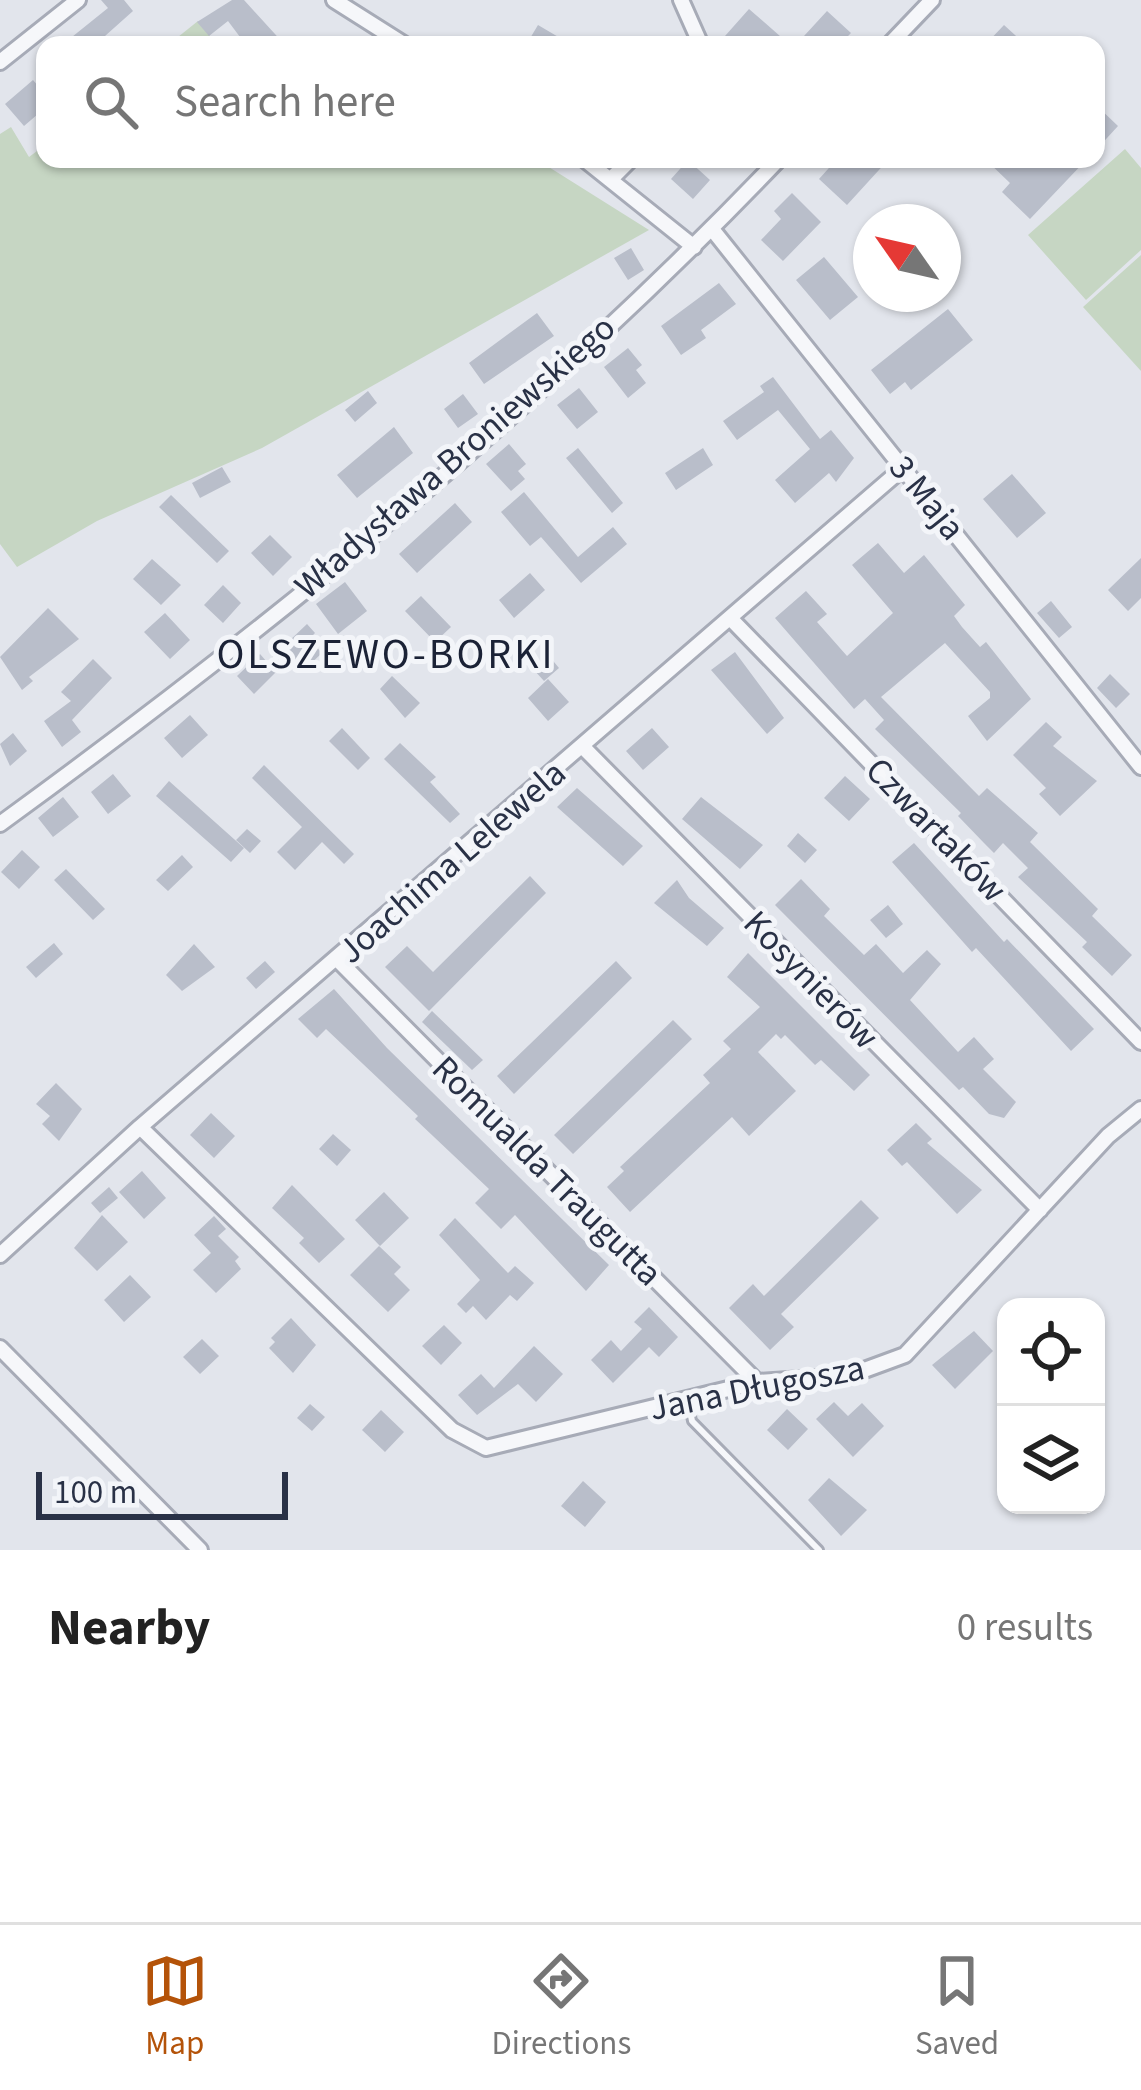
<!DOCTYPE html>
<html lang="en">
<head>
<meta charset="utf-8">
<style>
	:root { --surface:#fff; --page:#f2f2f2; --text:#222; --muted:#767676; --line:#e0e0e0; --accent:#b45309 }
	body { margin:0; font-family:"Source Sans 3",sans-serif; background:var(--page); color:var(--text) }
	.controls { position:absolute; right:36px; bottom:36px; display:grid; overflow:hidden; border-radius:24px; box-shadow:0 3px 9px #0004 }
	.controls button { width:108px; height:108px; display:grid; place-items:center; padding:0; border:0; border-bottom:3px solid var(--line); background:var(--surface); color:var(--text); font:60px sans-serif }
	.compass { position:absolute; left:853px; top:204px; width:108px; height:108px; border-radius:50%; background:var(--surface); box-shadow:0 3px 9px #0004; rotate:304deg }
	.scale { position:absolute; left:36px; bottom:30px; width:252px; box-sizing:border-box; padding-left:12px; border:6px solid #293146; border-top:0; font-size:33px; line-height:42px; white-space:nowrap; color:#293146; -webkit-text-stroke:9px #f3f5f9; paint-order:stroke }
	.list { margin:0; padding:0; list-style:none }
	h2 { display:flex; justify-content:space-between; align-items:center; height:156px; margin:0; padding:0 48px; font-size:51px }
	h2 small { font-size:39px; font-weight:400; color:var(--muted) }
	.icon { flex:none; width:66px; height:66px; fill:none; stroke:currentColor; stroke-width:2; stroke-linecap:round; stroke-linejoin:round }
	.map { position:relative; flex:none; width:1141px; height:1550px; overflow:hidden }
	.search { position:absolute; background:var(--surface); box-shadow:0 3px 9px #0004; left:36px; right:36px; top:36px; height:132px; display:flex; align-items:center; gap:30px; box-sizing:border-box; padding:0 42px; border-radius:24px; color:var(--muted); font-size:45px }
	.sheet { height:372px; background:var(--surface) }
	nav { display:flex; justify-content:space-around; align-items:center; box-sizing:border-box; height:168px; border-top:3px solid var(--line); background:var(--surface); font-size:33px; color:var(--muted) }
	nav a { display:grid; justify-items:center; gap:6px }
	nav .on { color:var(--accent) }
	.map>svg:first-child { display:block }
	.green { fill:#c6d6c3 }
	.building { fill:#b9beca }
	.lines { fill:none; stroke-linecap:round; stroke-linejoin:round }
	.lane-casing { stroke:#a7abb7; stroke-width:12 }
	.street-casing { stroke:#a7abb7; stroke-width:20 }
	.lane { stroke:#f6f7fa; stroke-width:6 }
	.street { stroke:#f6f7fa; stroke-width:14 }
	.labels { text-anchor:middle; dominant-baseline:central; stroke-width:10; stroke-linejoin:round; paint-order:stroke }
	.street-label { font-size:36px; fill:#293146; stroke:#f3f5f9 }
	.quarter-label { font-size:42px; letter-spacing:3px; fill:#1b2236; stroke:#f3f5f9 }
</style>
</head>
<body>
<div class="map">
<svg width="1141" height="1550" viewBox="0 0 1141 1550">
	<rect width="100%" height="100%" fill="#e2e5ec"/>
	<!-- green -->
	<path class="green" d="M198 21 217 45H168Z
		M11 127 29 157 45 145V159H536L649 230 262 448 97 521 17 567 0 544V134Z
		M1125 149 1141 168V250L1086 300 1028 235Z
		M1141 255V371L1083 307Z"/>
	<!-- building -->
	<path class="building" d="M101 0H124L133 11 105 36 112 45H62L108 8Z
		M232 0H244L285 45H246L228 21 209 36 197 22Z
		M749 9 772 29 790 45H717Z
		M827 11 851 33 839 45H814L804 36Z
		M538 25 572 45H526Z
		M1004 25 1026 45H985Z
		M33 80 45 94V108L24 126 5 104Z
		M1096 105 1118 126 1096 150Z
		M837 159H889L847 205 819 179Z
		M985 159H1087L1030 219 1002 192 1010 183Z
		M688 160 710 180 693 199 671 179Z
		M792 193 821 222 783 261 761 240 781 219 774 211Z
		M631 248 644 270 628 280 614 258Z
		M824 257 858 297 830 320 796 280Z
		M719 283 736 304 701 330 706 338 681 355 661 326Z
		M948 309 973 340 911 390 905 382 890 394 871 370Z
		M537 313 554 336 484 384 469 363Z
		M628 348 642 365 636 370 646 383 628 398 604 367Z
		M773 377 820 439 831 430 854 458 836 482 829 473 795 503 775 480 810 449 778 410 737 440 723 421 764 392 760 386Z
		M579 388 598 412 577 429 557 405Z
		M368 391 377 403 355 422 345 410Z
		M463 394 478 414 458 428 444 409Z
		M394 427 413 453 357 498 337 475Z
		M509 444 526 464 518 471 525 479 511 491 486 464Z
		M578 448 623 503 612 513 566 458Z
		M703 448 713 465 676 490 665 473Z
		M222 467 231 482 200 498 192 483Z
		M1012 474 1046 513 1017 538 983 499Z
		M524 492 578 557 613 527 627 544 581 583 541 537 530 546 501 512Z
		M171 495 229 551 217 563 159 507Z
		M455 503 472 522 417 573 399 554Z
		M270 535 292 557 273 576 251 553Z
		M878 543 904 573 924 555 965 605 954 616 962 627 980 647 986 642 1031 699 987 741 968 716 990 698V692L945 643 881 697 979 796 987 788 1038 833 1030 842 1098 909 1092 916 1132 955 1112 976 1082 947 1087 942 1018 877 1028 868 1003 843 994 853 984 843 958 816 961 813 875 729 884 720 865 699 854 709 775 618 806 591 827 614 817 622 847 656 893 613 852 565Z
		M1141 558V598L1128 611 1108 590Z
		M152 559 181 585 161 605 133 579Z
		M530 573 545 590 514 618 499 600Z
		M345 582 367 611 338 634 316 604Z
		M223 585 241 603 223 623 204 605Z
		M421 596 451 627 435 642 405 611Z
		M1051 601 1072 627 1059 638 1037 613Z
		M48 608 79 639 29 677 33 681 22 690 0 657Z
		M165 613 190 640 170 659 144 632Z
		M307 624 315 633 309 639 322 653 303 671 290 658 254 694 237 676 260 654 267 662Z
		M735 652 784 718 767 734 711 670Z
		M549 656 559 668 544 681 534 670Z
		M93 659 112 678 72 720 81 732 62 747 44 721 71 701 61 692Z
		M1110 674 1130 694 1116 708 1097 688Z
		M392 676 420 703 405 718 380 689Z
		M548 679 569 702 548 721 528 698Z
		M190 715 208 735 182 758 164 738Z
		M1046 722 1062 737 1053 746 1097 781 1060 816 1039 794 1046 788 1013 755Z
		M342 728 370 758 358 770 329 741Z
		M652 728 669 747 643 770 626 751Z
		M13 733 27 751 10 766 0 744Z
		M400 743 436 777 430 782 460 814 450 823 384 759Z
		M264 765 354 854 344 864 322 842 295 870 277 852 302 827 252 778Z
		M113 774 131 796 108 814 91 792Z
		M845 776 870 799 849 821 824 798Z
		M169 781 244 848 231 862 156 796Z
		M577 788 643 846 623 866 557 807Z
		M63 797 79 817 53 837 38 818Z
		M701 797 763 845 740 869 682 819Z
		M247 829 261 841 250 853 236 840Z
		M798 833 817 850 805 863 787 846Z
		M914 843 1004 942 1007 939 1094 1029 1071 1051 976 948 972 952 892 862Z
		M22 850 40 867 19 889 1 872Z
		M182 855 193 867 168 891 156 880Z
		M66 869 105 909 93 920 54 880Z
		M530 876 546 893 429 1011 385 967 407 946 433 972Z
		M801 879 830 909 824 916 864 955 876 944 903 973 927 950 941 964 910 1000 958 1052 974 1037 994 1059 983 1069 1016 1102 1004 1118 989 1114 963 1087 959 1090 775 905Z
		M677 880 689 898 724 928 707 946 654 903Z
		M888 905 903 924 886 938 870 920Z
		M54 943 63 954 36 978 26 967Z
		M194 944 215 967 182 991 166 975Z
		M748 953 870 1075 854 1091 821 1060 815 1065 785 1035 781 1039 776 1034 758 1052 796 1091 749 1136 732 1117 630 1212 607 1187 624 1171 620 1167 710 1083 703 1075 731 1049 723 1041 760 1007 727 977Z
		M265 961 275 972 256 989 246 978Z
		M616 961 632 978 514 1094 497 1076Z
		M334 989 387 1048 609 1265 586 1291 515 1215 501 1229 475 1203 489 1189 415 1119 418 1116 326 1029 317 1038 298 1019Z
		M432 1011 483 1060 472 1070 422 1022Z
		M673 1020 692 1039 573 1154 554 1135Z
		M56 1083 82 1109 59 1141 42 1124 50 1116 36 1104Z
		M211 1113 235 1136 214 1158 190 1135Z
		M916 1123 932 1139 927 1143 982 1190 957 1214 907 1162 902 1166 887 1150Z
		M333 1134 351 1150 337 1166 319 1149Z
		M142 1171 166 1198 144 1219 119 1192Z
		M292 1185 345 1239 319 1263 299 1243 304 1238 272 1208Z
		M109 1187 118 1198 100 1213 91 1203Z
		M384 1192 409 1218 380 1246 355 1220Z
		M861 1200 879 1218 781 1314 794 1327 770 1350 729 1308 753 1284 764 1296Z
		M102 1215 128 1242 97 1271 74 1248Z
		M214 1216 226 1229 218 1236 239 1257 235 1261 241 1269 216 1293 193 1270 211 1253 194 1235Z
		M455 1218 508 1273 515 1266 534 1283 517 1301 510 1295 486 1320 473 1306 466 1313 457 1304 480 1280 439 1235Z
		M379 1246 401 1267 394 1274 410 1290 388 1312 350 1275Z
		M130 1275 151 1297 124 1322 104 1300Z
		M649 1307 678 1337 659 1357 649 1347 613 1383 591 1360 611 1340 621 1351 642 1329 634 1322Z
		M291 1318 316 1345 293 1373 269 1348 275 1342 271 1338Z
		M444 1325 462 1343 441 1365 422 1346Z
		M974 1331 993 1351 955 1389 932 1365Z
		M202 1339 219 1356 200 1374 183 1357Z
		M534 1346 563 1374 536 1402 518 1384 477 1415 458 1395 481 1374 494 1388Z
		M834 1402 848 1416 862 1403 884 1426 853 1457 816 1419Z
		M310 1404 325 1417 312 1431 297 1418Z
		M787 1409 808 1429 788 1450 767 1430Z
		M381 1410 404 1432 385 1452 362 1430Z
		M829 1478 867 1510 841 1536 808 1500Z
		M583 1481 606 1502 585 1527 561 1506Z"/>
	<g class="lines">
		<!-- lane casing -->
		<g class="lane-casing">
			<path id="lane" d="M688 1400 692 1421 819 1550"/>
		</g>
		<!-- street casing -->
		<g class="street-casing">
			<path id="street" d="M334 0 405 45
				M681 0 701 45
				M889 45 932 0
				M0 62 78 0
				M584 159 694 247
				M613 177 631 159
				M712 229 1141 767
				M731 619 1141 1042
				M584 748 1040 1210
				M0 824C275 624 544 405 779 159
				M338 960 757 1382
				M140 1127 452 1430 486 1448 757 1382 848 1376 905 1355 1108 1136 1141 1109
				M0 1255 140 1127 903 468
				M0 1348 200 1550"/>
		</g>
		<!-- lane -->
		<use href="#lane" class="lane"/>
		<!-- street -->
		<use href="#street" class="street"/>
	</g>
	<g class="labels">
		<!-- street labels -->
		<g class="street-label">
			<text transform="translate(455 457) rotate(-41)">Władysława Broniewskiego</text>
			<text transform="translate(927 498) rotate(51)">3 Maja</text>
			<text transform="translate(936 830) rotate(46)">Czwartaków</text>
			<text transform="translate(452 862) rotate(-41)">Joachima Lelewela</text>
			<text transform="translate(811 980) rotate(46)">Kosynierów</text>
			<text transform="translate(547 1171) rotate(45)">Romualda Traugutta</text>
			<text transform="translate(757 1388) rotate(-11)">Jana Długosza</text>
		</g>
		<!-- quarter labels -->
		<g class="quarter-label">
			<text x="386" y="655">OLSZEWO-BORKI</text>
		</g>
	</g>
</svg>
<div class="controls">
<button><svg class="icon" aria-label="locate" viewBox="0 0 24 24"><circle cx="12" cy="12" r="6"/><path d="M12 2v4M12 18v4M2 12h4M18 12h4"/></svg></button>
<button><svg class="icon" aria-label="layers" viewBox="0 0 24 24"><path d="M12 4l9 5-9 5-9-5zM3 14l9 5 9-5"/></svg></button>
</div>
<svg class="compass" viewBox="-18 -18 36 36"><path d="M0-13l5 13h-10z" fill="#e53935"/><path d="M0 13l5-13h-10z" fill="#767676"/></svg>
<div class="scale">100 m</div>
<div class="search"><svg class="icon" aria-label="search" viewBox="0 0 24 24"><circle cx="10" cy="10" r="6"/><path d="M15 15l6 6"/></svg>Search here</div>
</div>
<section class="sheet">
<h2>Nearby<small>0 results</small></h2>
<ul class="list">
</ul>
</section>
<nav>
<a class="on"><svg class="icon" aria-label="map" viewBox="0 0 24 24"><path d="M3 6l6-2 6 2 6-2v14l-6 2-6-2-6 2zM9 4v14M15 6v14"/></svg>Map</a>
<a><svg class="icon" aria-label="directions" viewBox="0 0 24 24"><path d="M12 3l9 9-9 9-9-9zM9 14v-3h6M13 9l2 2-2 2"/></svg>Directions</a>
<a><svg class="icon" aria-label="saved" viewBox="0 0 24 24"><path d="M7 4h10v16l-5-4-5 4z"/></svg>Saved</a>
</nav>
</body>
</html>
